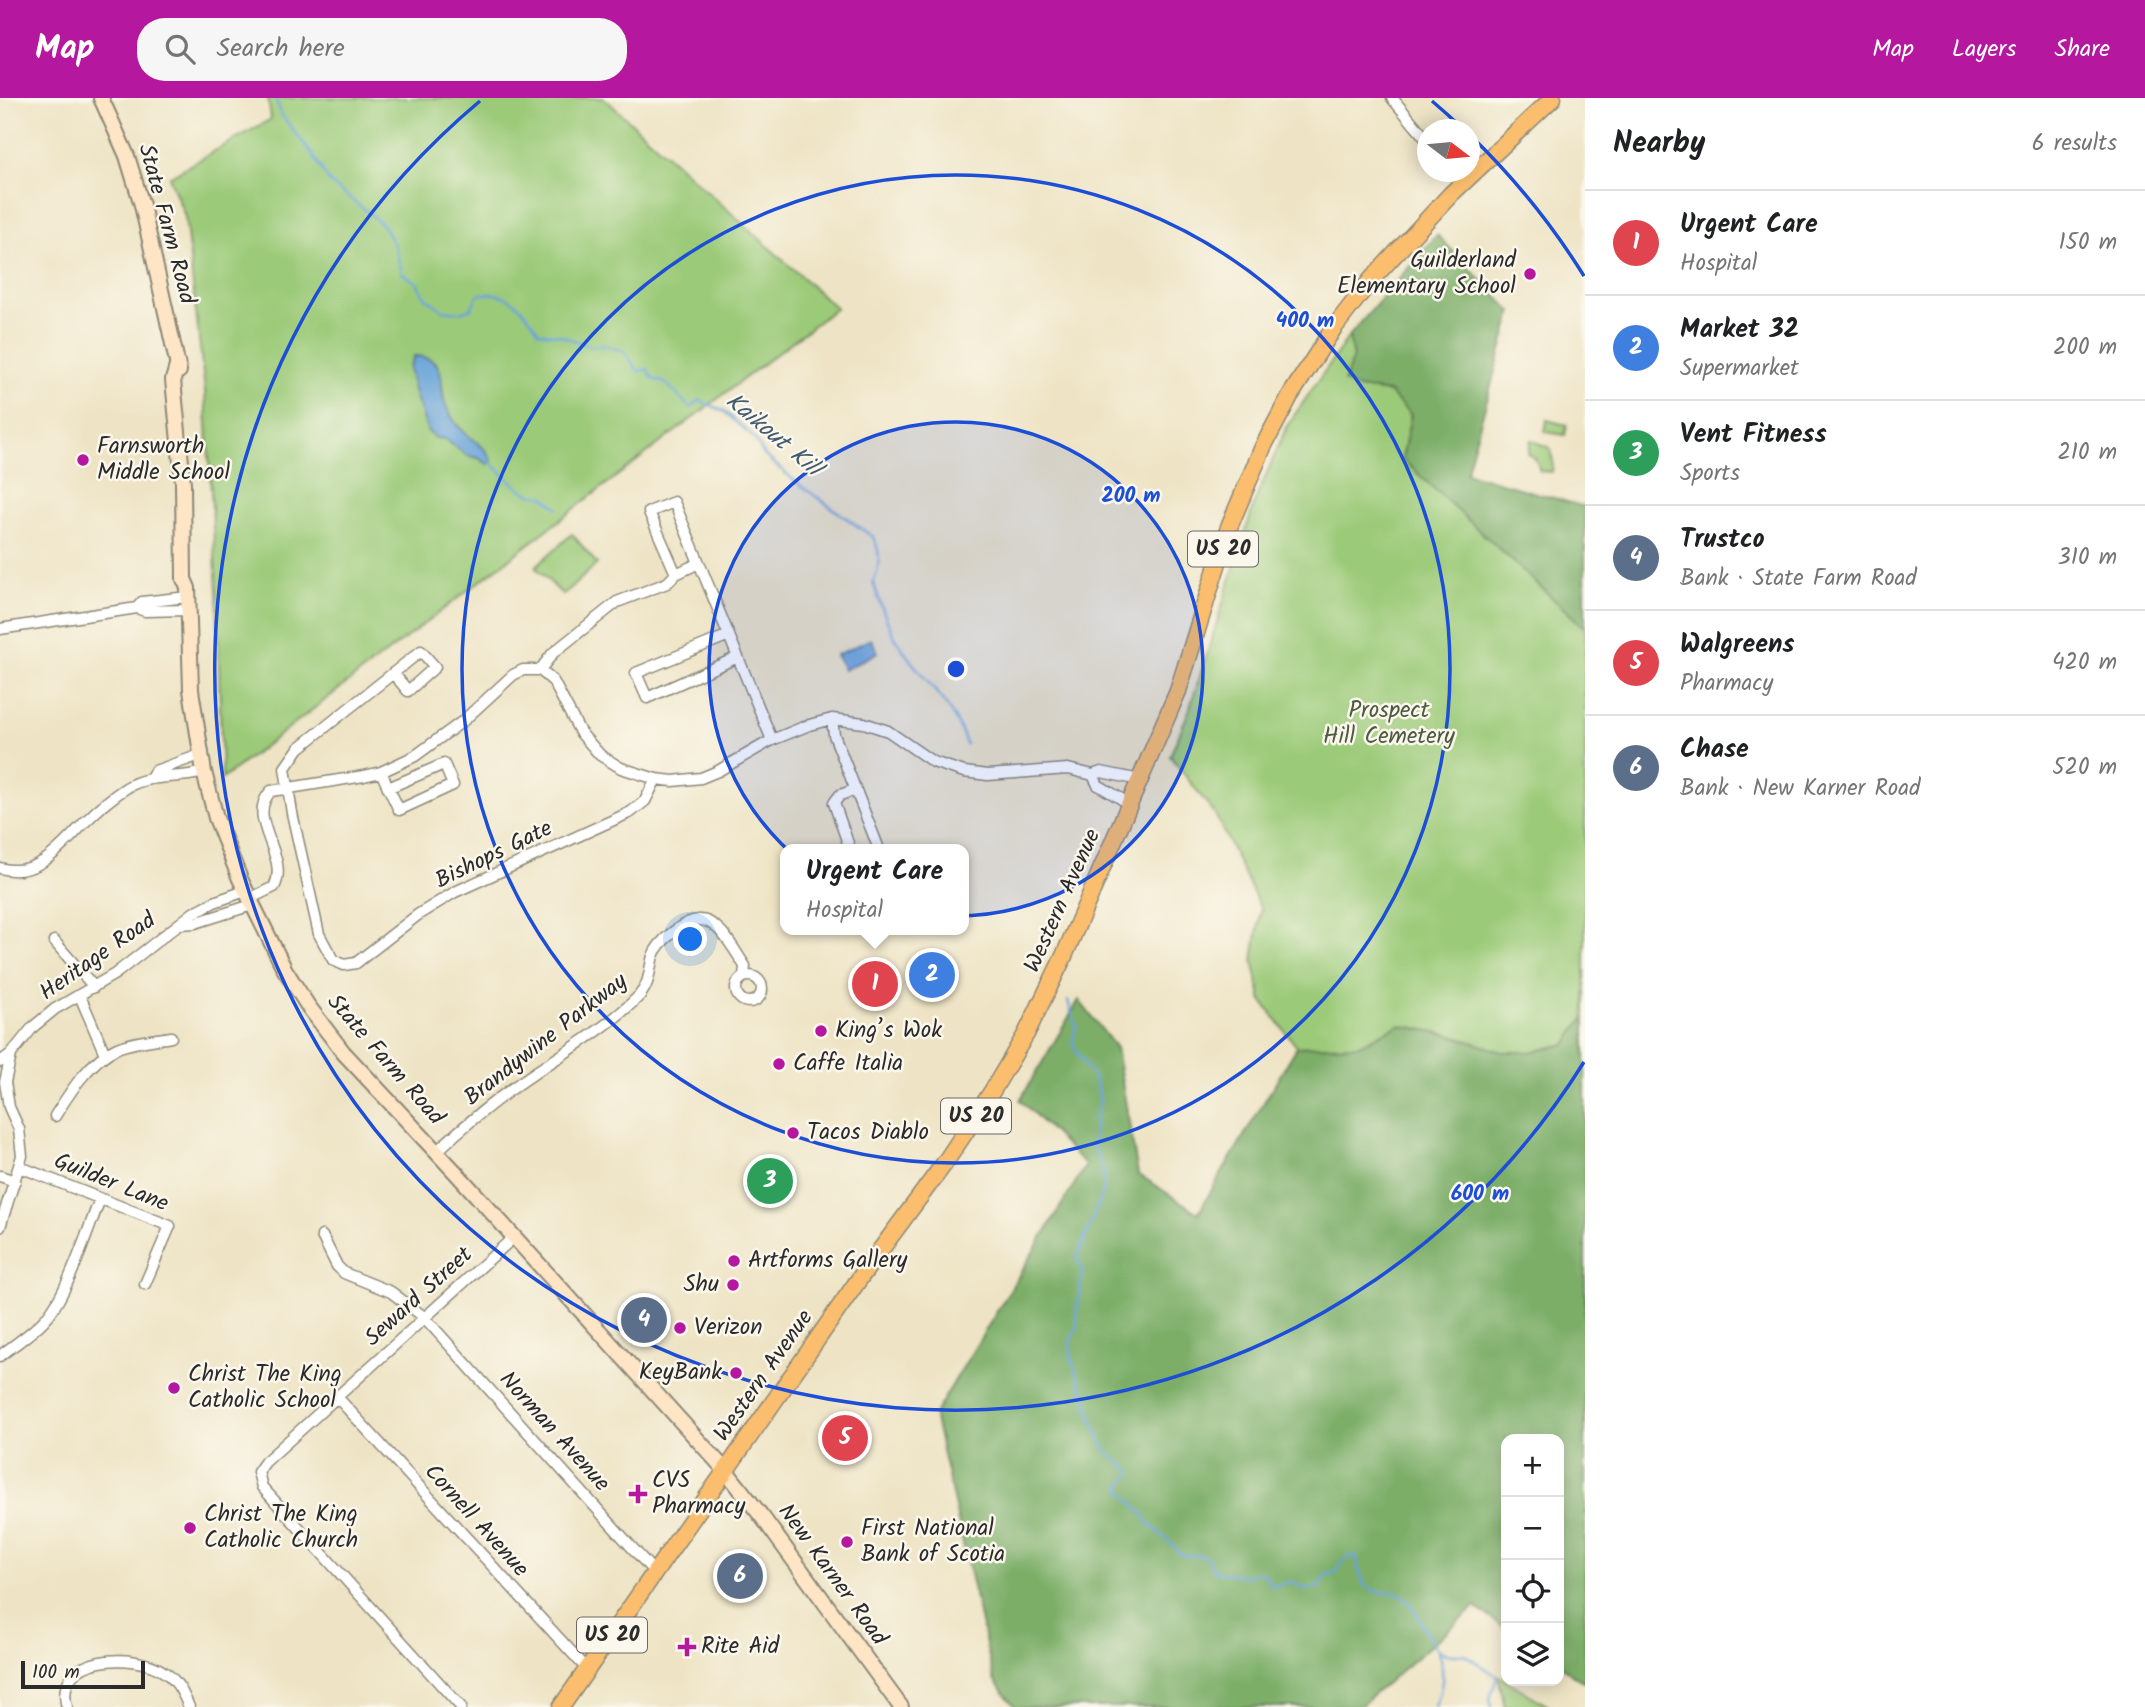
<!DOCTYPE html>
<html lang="en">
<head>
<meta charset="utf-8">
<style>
	:root { --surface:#fff; --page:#f6f6f6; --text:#202124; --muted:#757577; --line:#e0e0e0; --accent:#b5179e }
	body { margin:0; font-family:Kalam,sans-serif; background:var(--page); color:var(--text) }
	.controls { position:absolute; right:21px; bottom:21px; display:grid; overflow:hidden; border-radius:14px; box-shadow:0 4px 18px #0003 }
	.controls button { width:63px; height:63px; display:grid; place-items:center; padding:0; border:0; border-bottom:2px solid var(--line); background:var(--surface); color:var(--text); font:35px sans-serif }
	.compass { position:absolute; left:1417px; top:21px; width:63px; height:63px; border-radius:50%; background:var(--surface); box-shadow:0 4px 18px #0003; rotate:106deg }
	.scale { position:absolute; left:21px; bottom:18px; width:124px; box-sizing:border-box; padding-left:7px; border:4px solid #2b2b2b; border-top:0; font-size:19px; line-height:24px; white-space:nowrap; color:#2b2b2b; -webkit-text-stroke:5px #fbf7ec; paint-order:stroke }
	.you { position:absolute; left:691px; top:842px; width:24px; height:24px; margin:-18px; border:5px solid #fff; border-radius:50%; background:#1a73e8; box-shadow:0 0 0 10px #1a73e833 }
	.badge { display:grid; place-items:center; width:46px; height:46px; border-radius:50%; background:var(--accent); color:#fff; font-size:23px; font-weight:700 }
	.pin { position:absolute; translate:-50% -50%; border:4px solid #fff; box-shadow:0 2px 7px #0006 }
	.popup { position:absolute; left:780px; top:746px; width:189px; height:91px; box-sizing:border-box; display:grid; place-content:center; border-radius:14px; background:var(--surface); filter:drop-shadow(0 2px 5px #0005); font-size:23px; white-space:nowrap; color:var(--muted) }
	.popup b { font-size:26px; color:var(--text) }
	.popup::after { content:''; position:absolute; left:50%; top:100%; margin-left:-14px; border:14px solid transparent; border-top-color:var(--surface) }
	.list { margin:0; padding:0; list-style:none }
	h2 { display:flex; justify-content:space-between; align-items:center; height:91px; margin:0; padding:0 28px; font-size:30px }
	h2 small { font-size:23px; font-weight:400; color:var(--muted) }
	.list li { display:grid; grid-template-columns:46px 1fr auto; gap:21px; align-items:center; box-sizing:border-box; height:105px; padding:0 28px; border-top:2px solid var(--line) }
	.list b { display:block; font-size:26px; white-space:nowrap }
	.list p { margin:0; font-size:23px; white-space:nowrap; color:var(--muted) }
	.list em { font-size:23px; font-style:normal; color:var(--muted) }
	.icon { flex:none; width:38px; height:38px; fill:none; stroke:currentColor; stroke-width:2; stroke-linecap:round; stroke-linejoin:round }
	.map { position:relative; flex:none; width:1585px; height:1609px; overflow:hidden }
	header { display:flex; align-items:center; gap:42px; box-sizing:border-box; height:98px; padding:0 35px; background:var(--accent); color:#fff }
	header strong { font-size:33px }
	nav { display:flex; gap:38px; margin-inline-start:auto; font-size:24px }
	.search { width:490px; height:63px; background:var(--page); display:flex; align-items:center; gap:18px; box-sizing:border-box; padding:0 24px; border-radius:28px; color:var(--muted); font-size:26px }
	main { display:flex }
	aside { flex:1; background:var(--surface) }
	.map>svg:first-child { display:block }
	.green { fill:#9bca78; stroke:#637a52; stroke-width:2 }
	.forest { fill:#7cae68; stroke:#546c4a; stroke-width:2 }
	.water { fill:#68a3d8; stroke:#4a6782; stroke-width:2 }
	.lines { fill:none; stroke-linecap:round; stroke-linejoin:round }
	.stream { stroke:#68a3d8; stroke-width:2.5 }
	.street-casing { stroke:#8c8878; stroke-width:13 }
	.secondary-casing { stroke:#8c8878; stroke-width:18 }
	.primary-casing { stroke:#8c8878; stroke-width:19 }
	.street { stroke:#fff; stroke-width:10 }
	.secondary { stroke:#fde5c5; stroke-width:14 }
	.primary { stroke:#fabe6e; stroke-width:16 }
	.ring { fill:none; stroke:#1d4ed8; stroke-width:3.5 }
	.poi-dot { fill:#b5179e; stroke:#fbf7ec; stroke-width:2.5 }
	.labels { text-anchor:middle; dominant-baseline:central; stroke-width:5; stroke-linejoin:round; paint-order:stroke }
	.shield { fill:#fbf7ec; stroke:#696865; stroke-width:2 }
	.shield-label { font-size:21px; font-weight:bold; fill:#2b2b2b }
	.street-label { font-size:23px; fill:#2b2b2b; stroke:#fbf7ec }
	.poi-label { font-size:23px; fill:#2b2b2b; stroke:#fbf7ec; text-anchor:start }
	.park-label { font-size:23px; fill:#4d5b42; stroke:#fbf7ec }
	.water-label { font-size:24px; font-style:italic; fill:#435b70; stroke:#fbf7ec }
	.centre { fill:#1d4ed8; stroke:#fbf7ec; stroke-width:3.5 }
	.ring-label { font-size:21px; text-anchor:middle; font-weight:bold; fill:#1d4ed8; stroke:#fbf7ec; stroke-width:5; stroke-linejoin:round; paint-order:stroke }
</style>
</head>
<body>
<header>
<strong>Map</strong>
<div class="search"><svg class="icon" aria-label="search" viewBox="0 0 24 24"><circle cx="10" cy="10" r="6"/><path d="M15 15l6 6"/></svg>Search here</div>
<nav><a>Map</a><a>Layers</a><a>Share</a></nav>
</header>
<main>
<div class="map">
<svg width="1585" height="1609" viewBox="0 0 1585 1609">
	<rect width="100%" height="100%" fill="#fbf7ec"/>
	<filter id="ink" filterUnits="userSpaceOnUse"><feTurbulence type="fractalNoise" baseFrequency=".0143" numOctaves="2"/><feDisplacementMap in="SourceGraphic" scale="14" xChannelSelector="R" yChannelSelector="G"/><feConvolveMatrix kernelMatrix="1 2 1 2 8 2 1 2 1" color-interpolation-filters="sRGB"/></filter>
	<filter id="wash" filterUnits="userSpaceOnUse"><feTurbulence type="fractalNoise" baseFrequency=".00686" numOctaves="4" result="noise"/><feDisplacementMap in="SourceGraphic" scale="28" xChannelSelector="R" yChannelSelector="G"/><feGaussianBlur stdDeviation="1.57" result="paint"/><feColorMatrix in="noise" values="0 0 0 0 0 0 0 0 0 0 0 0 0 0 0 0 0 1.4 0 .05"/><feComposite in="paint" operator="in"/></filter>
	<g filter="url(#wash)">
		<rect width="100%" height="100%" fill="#eee4c5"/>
		<!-- green -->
		<path class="green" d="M268 0H604L836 210 222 681 217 493 205 293 185 118 169 79 271 21Z
			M1349 238 1358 290 1389 294 1411 317 1402 361 1585 530V919L1566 946 1533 954H1502L1450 937 1399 927 1359 947 1297 949 1262 903 1253 862 1261 811 1215 716 1170 658 1189 613 1255 403 1287 328Z
			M1547 322 1567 327 1565 337 1545 334Z
			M1531 342 1550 350 1553 363 1552 374 1540 373 1536 362 1528 355Z
			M572 436 597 466 563 497 535 469Z
			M1498 1577 1550 1609H1505Z"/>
		<!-- forest -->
		<path class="forest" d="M1437 137 1512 214 1466 375 1585 409V530L1402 361 1411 317 1389 294 1358 290 1344 284 1353 259 1349 238Z
			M1079 902 1116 950 1138 1076 1198 1115 1297 949 1359 947 1399 927 1450 937 1502 954H1533L1566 946 1585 919V1585L1559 1567V1341H1506V1531L1475 1509 1359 1609H1015L994 1582 934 1317 1086 1067 1020 1002Z"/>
		<!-- water -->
		<path class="water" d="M414 258C454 260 435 289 447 310 451 317 454 324 459 329 469 341 488 348 492 364L488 366 478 360 466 357 445 341 436 340 428 334 415 296 409 270Z
			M871 541 878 554 844 572 836 557Z"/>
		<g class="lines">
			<!-- stream -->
			<path class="stream" d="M275 0 282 18 312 56 330 85 374 119 384 129 396 151 402 175 417 185 425 199 442 212 461 214 471 210 478 197C508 190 525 211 539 234L559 237 593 249 602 247 624 253 638 273 648 271 652 280 667 286 690 310 699 302 724 313 754 340 765 358 800 387 873 439C881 454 880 470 873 484 880 503 885 523 896 541 918 579 952 602 966 646
				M490 364 519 390 529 396 543 398 558 410
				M1068 903 1076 929 1073 943 1075 951 1095 982 1100 1003 1095 1018 1093 1046 1103 1075 1104 1092 1078 1157 1077 1162 1083 1173 1076 1217 1077 1231 1071 1240 1070 1250 1072 1263 1088 1305 1090 1317 1102 1345 1109 1356 1132 1374 1121 1388 1124 1396 1145 1418 1148 1425 1173 1447 1177 1454 1185 1458 1200 1457 1209 1462 1215 1474 1247 1478 1259 1474 1266 1478 1272 1488 1293 1484C1301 1491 1308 1492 1319 1489L1327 1476 1336 1475 1344 1462 1353 1457 1357 1459V1467L1364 1487C1369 1490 1374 1493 1379 1494 1387 1495 1394 1493 1401 1497 1429 1517 1423 1565 1464 1556L1497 1578 1490 1601 1492 1609
				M1435 1609C1442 1591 1446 1574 1438 1555"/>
		</g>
	</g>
	<g filter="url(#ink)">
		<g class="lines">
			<!-- street casing -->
			<g class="street-casing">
				<path id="street" d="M1392 0 1428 43
					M699 465 676 476 649 414 674 404 772 642
					M137 510 142 504 188 499
					M0 531 137 510 145 513 187 512
					M729 537 636 575 647 600 738 559
					M540 572 553 583 580 634 600 657 621 670 656 681 673 683 701 680 718 673 772 642 809 627 832 621 864 625 888 633 933 664 964 674 988 677 1068 671 1093 677 1101 674 1140 682
					M540 572 553 555 617 504 667 485 676 476
					M393 575 408 593 435 569 421 553 299 650 285 670 292 715 319 836 333 862 344 867 356 865 419 816 455 794 631 714 645 703 656 681
					M832 621 834 637 879 751
					M381 674 399 712 453 687 444 666 388 690
					M1093 677 1098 687 1130 706
					M152 679 155 673 200 657
					M850 751 834 705 840 697 855 692
					M0 770C37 781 62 748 85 724 97 712 112 699 126 690 150 675 177 682 204 674
					M249 801 274 789C291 759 244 721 271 693L364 678 381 674 415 658 463 623 513 577 523 572H540
					M180 826 195 825 252 807
					M54 843 94 889
					M736 891a13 13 0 1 1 26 0a13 13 0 1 1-26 0Z
					M80 898 105 956
					M0 964 11 956 33 929 55 911 115 876 193 815 214 804 245 793
					M55 1018C70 994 90 962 117 950 134 943 153 942 171 939
					M436 1054C467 1025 501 997 536 974 568 953 613 925 639 898 650 886 649 872 653 858 658 844 683 823 698 822 719 820 735 854 745 868L744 878
					M20 1069 170 1128 145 1186
					M0 1078 15 1083
					M0 1129 22 1058 19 1031 9 1009 5 984 11 957
					M322 1138 337 1168 344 1175 391 1194 424 1219 655 1475
					M0 1258C15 1246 33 1235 46 1220 68 1195 87 1134 100 1101
					M337 1299 588 1572
					M67 1609C52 1556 136 1554 164 1574 177 1582 183 1595 189 1609
					M461 1609 262 1389 258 1374 265 1364 514 1139"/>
			</g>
			<!-- secondary casing -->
			<g class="secondary-casing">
				<path id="secondary" d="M101 0 127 58 142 107 179 273
					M177 268 173 282 183 385 184 481 188 490 191 592 204 674 216 720 240 781 285 872 308 908 343 954 458 1077 726 1373 763 1420 901 1609"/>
			</g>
			<!-- primary casing -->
			<g class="primary-casing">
				<path id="primary" d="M561 1609 862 1177 944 1066 991 995 1026 936 1064 858 1178 593 1229 429 1263 349 1290 298 1333 231 1371 182 1451 96 1553 0"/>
			</g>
			<!-- street -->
			<use href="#street" class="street"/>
			<!-- secondary -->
			<use href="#secondary" class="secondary"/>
			<!-- primary -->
			<use href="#primary" class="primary"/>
		</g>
	</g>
	<!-- distance rings -->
	<circle cx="956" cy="571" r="247" fill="#1d4ed8" fill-opacity=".12"/>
	<g class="ring">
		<circle cx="956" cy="571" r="247"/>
		<circle cx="956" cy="571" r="494"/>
		<path d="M1584 964A741 741 0 1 1 480 3M1432 3A741 741 0 0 1 1461 29M1471 38A741 741 0 0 1 1584 178"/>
	</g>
	<!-- markers -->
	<g class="poi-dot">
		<circle cx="1530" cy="176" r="7"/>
		<circle cx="83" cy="362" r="7"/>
		<circle cx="821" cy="933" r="7"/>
		<circle cx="779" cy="966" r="7"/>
		<circle cx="793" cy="1035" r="7"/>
		<circle cx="734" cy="1163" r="7"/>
		<circle cx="733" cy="1187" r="7"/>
		<circle cx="680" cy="1230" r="7"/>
		<circle cx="736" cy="1275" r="7"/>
		<circle cx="174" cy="1290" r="7"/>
		<path d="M634.5 1385.5h7v7h7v7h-7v7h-7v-7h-7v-7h7z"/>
		<circle cx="190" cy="1430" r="7"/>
		<circle cx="847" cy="1444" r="7"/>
		<path d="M683.5 1538.5h7v7h7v7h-7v7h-7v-7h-7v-7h7z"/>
	</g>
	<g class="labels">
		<!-- shield labels -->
		<g class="shield">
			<rect x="1188" y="433.5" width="70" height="35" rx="5"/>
			<rect x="941" y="1000.5" width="70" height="35" rx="5"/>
			<rect x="577" y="1519.5" width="70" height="35" rx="5"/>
		</g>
		<g class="shield-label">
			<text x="1223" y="451">US 20</text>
			<text x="976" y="1018">US 20</text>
			<text x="612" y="1537">US 20</text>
		</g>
		<!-- street labels -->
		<g class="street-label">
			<text transform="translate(166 126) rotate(75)">State Farm Road</text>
			<text transform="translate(494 757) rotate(-26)">Bishops Gate</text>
			<text transform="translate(1063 803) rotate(-66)">Western Avenue</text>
			<text transform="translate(98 859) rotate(-35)">Heritage Road</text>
			<text transform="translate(546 942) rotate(-38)">Brandywine Parkway</text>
			<text transform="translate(385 962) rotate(49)">State Farm Road</text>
			<text transform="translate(111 1085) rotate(22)">Guilder Lane</text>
			<text transform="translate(419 1199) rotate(-42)">Seward Street</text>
			<text transform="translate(764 1278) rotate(-55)">Western Avenue</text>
			<text transform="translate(554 1334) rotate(48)">Norman Avenue</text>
			<text transform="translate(476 1423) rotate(48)">Cornell Avenue</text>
			<text transform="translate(832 1477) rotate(54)">New Karner Road</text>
		</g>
		<!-- poi labels -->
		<g class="poi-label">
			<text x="1516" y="163" text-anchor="end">Guilderland<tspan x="1516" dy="26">Elementary School</tspan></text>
			<text x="97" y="349">Farnsworth<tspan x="97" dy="26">Middle School</tspan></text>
			<text x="835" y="933">King’s Wok</text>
			<text x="793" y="966">Caffe Italia</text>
			<text x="807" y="1035">Tacos Diablo</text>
			<text x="748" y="1163">Artforms Gallery</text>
			<text x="719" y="1187" text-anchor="end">Shu</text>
			<text x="694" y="1230">Verizon</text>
			<text x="722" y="1275" text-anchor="end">KeyBank</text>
			<text x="188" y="1277">Christ The King<tspan x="188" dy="26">Catholic School</tspan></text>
			<text x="652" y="1383">CVS<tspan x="652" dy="26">Pharmacy</tspan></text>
			<text x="204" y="1417">Christ The King<tspan x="204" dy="26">Catholic Church</tspan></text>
			<text x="861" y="1431">First National<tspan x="861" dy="26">Bank of Scotia</tspan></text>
			<text x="701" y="1549">Rite Aid</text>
		</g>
		<!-- park labels -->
		<g class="park-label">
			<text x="1389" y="613">Prospect<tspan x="1389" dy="26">Hill Cemetery</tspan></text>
		</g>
		<!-- water labels -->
		<g class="water-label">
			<text transform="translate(773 337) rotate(40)">Kaikout Kill</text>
		</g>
	</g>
	<circle cx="956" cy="571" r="10" class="centre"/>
	<g class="ring-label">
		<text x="1305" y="229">400 m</text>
		<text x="1131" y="404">200 m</text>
		<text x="1480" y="1102">600 m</text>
	</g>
</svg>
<div class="controls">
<button>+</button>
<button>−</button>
<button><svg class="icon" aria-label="locate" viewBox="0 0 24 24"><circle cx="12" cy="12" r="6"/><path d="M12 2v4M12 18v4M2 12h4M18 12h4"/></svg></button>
<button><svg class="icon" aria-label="layers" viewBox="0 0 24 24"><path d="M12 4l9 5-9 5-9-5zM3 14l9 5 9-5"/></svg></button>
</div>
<svg class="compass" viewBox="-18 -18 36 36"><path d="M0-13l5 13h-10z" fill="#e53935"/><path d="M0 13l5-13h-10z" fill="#757577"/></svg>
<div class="scale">100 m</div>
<div class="you"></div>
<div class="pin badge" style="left:875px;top:886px;background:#e0444e">1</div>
<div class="popup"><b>Urgent Care</b>Hospital</div>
<div class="pin badge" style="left:932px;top:877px;background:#3f7fe0">2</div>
<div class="pin badge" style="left:770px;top:1083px;background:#2e9e5b">3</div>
<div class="pin badge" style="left:644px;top:1222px;background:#5c6f8a">4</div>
<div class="pin badge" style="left:845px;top:1340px;background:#e0444e">5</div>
<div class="pin badge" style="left:740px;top:1478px;background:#5c6f8a">6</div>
</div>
<aside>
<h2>Nearby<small>6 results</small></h2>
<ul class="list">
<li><span class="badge" style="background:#e0444e">1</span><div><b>Urgent Care</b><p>Hospital</p></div><em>150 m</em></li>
<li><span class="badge" style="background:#3f7fe0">2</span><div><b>Market 32</b><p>Supermarket</p></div><em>200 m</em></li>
<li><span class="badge" style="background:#2e9e5b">3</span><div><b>Vent Fitness</b><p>Sports</p></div><em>210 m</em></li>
<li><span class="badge" style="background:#5c6f8a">4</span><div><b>Trustco</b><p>Bank · State Farm Road</p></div><em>310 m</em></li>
<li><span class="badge" style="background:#e0444e">5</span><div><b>Walgreens</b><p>Pharmacy</p></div><em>420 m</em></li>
<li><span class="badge" style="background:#5c6f8a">6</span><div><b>Chase</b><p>Bank · New Karner Road</p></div><em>520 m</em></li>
</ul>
</aside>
</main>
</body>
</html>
